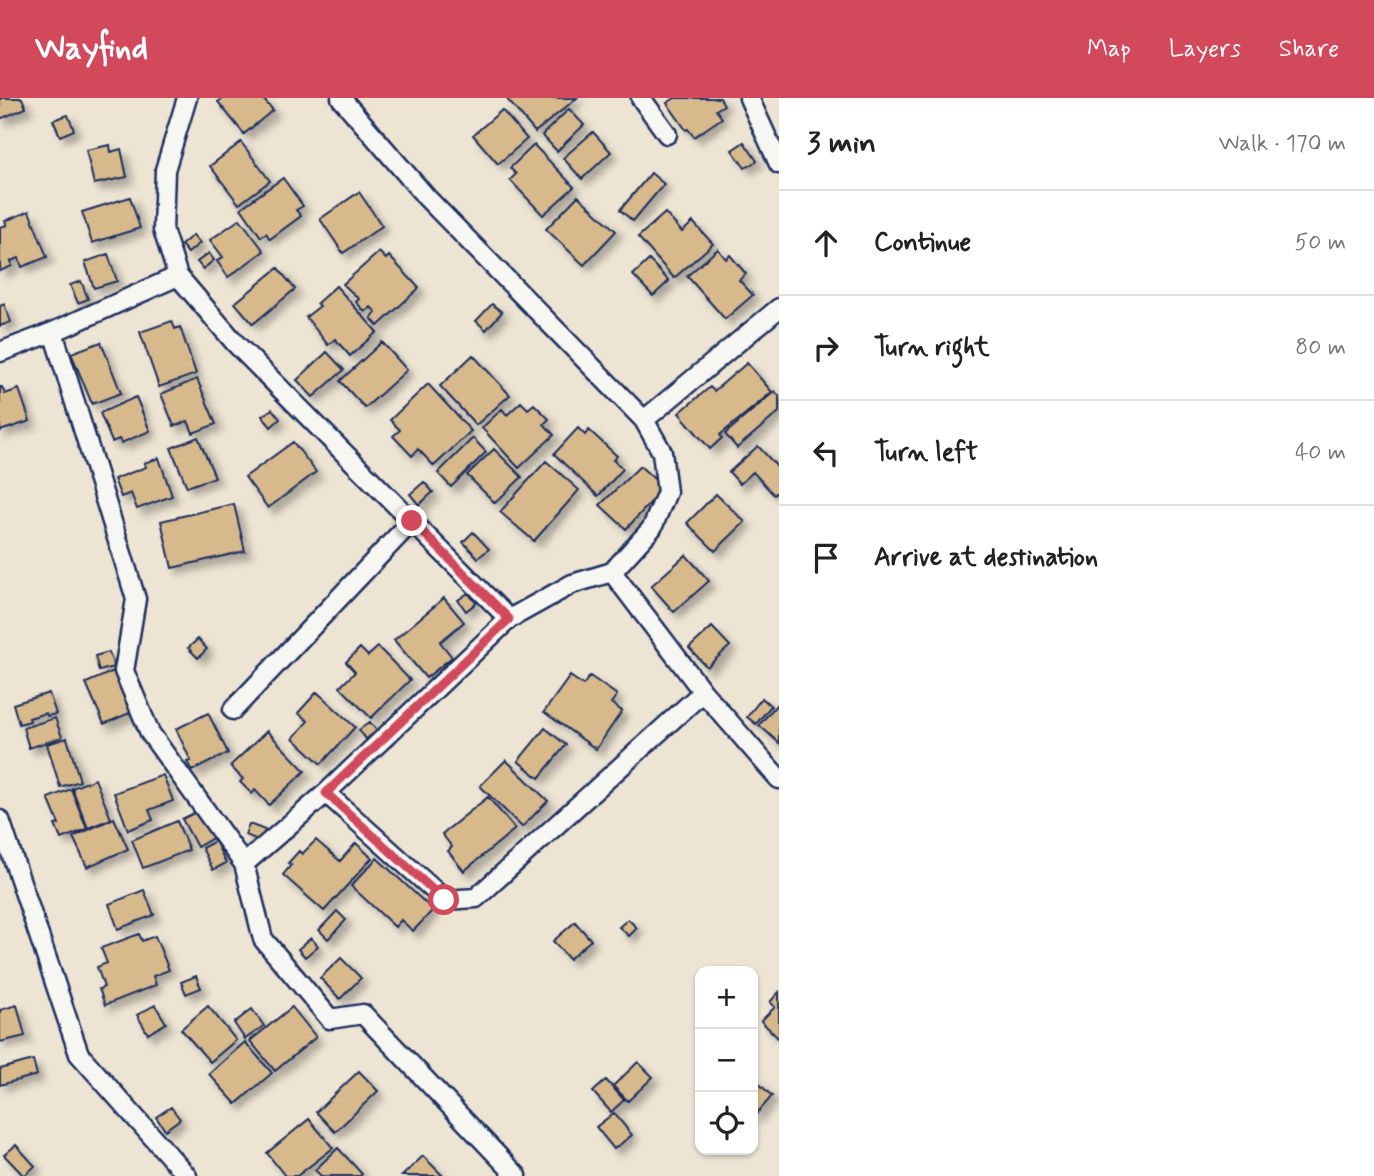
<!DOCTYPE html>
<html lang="en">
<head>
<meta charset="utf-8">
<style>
	:root { --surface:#fff; --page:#f6f6f6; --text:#222; --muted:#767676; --line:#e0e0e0; --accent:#d1495b }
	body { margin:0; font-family:Mynerve,sans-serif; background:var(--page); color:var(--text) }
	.controls { position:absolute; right:21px; bottom:21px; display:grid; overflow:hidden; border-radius:14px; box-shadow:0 2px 5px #0004 }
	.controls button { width:63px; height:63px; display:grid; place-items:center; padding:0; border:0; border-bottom:2px solid var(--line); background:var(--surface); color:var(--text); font:35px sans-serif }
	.stop { position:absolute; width:21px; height:21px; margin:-16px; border:5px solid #d1495b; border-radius:50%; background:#fff }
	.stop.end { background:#d1495b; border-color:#fff; box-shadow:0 2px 7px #0008 }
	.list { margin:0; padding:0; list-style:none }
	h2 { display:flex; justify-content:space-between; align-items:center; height:91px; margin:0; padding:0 28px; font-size:30px }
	h2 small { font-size:23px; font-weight:400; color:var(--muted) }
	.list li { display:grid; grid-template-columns:46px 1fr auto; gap:21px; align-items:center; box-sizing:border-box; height:105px; padding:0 28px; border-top:2px solid var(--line) }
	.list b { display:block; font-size:26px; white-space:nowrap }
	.list em { font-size:23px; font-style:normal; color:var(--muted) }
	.icon { flex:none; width:38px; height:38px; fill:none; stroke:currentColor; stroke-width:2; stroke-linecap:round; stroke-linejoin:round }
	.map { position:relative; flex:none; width:779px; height:1078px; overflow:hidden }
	header { display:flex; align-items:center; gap:42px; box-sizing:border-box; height:98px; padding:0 35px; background:var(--accent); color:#fff }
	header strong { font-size:33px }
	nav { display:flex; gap:38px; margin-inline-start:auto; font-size:24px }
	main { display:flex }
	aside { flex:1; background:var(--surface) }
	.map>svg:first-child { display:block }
	.building { fill:#d8b98c; stroke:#1b2f5e; stroke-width:2; filter:url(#shadow) }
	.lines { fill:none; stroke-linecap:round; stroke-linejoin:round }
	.minor-casing { stroke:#1b2f5e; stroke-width:23 }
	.minor { stroke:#f6f6f2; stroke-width:18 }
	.route { stroke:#d1495b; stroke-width:9 }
</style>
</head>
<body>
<header>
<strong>Wayfind</strong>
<nav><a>Map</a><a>Layers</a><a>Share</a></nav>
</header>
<main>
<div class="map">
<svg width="779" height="1078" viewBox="0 0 779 1078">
	<defs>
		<filter id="shadow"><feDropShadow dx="6" dy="6" stdDeviation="3.5" flood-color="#0004"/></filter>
	</defs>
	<rect width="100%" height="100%" fill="#ede4d3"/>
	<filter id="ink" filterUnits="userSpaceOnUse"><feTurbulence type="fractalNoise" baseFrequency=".0143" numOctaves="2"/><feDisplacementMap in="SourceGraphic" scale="14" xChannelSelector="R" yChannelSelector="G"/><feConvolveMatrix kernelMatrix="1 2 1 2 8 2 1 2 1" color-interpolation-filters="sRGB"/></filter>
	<g filter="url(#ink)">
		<!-- building -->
		<path class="building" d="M0 0H22L26 10 0 21Z
			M223 0H262L273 12 244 36 218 4Z
			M506 0H577L535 34Z
			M675 0H720L724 7 716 12 722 20 694 39 688 31 686 32 667 5Z
			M569 11 584 27 557 53 542 37Z
			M502 12 527 41 498 66 473 37Z
			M68 17 74 32 60 38 53 22Z
			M593 34 611 54 582 81 563 60Z
			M241 44 270 83 239 106 210 68Z
			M744 44 757 63 745 70 732 52Z
			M110 47 111 54 121 51 127 79 94 86 86 52Z
			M534 47 574 89 543 117 510 82 516 76 510 70Z
			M651 75 664 86 633 123 620 112Z
			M283 80 303 108 296 112 301 118 270 141 266 135 261 139 241 110Z
			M359 94 382 128 343 155 320 121Z
			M578 98 616 133 584 167 546 131Z
			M130 99 140 130 92 145 82 114Z
			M29 113 47 159 22 169 19 160 11 163 12 168 0 173V129L7 127 5 123Z
			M665 115 682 134 693 124 713 146 674 180 638 139Z
			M240 121 264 153 228 179 217 163 223 159 210 142Z
			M193 137 200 145 188 155 181 147Z
			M718 151 726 161 730 157 746 176 739 182 753 197 725 221 687 178Z
			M379 154 386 161 389 158 419 190 378 228 371 220 376 214 371 209 365 214 356 204 359 201 343 186Z
			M209 155 214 162 203 171 197 164Z
			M108 156 117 183 94 190 85 164Z
			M649 162 669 183 653 198 633 177Z
			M278 170 295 191 253 226 235 205Z
			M81 183 88 201 78 205 70 187Z
			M336 188 377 234 350 258 335 241 328 247 306 219 320 208 317 205Z
			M4 206 11 224 0 228V208Z
			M492 206 502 214 486 232 476 223Z
			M172 223 175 231 180 229 196 276 159 289 140 234Z
			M101 244 121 295 92 306 71 255Z
			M382 244 407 272 365 310 340 283Z
			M327 254 344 272 313 299 297 282Z
			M473 257 510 297 476 327 440 288Z
			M747 265 772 294 720 337 722 340 710 351 679 315 710 289 714 293Z
			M197 281 216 326 193 335 188 323 174 328 161 296Z
			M428 286 471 333 434 368 418 351 412 358 393 338 400 332 390 322Z
			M0 289H2L5 296 19 291 30 323 0 333Z
			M775 293 779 298V314L737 350 725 336Z
			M136 299 150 333 121 345 119 341 112 344 100 315Z
			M521 304 528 311 534 306 549 321 544 326 554 337 519 370 482 330 502 311 507 317Z
			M272 311 280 321 271 329 262 318Z
			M578 330 585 337 589 332 617 358 613 362 623 371 598 398 554 356Z
			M198 339 215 379 187 389 171 350Z
			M473 340 486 354 451 389 438 375Z
			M293 344 316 374 268 410 245 379Z
			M758 348 779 371V392L774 397 753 374 740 386 729 374Z
			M494 351 522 379 495 405 467 377Z
			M159 360 172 398 137 411 131 395 121 399 114 381 146 369 144 365Z
			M546 363 579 392 534 443 500 414Z
			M640 368 664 390 626 431 600 407Z
			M424 384 433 394 419 407 410 396Z
			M716 396 745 424 715 453 687 425Z
			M234 406 245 453 172 470 161 423Z
			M473 434 489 451 478 460 463 444Z
			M686 457 709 483 674 514 651 488Z
			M468 495 476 505 466 513 458 502Z
			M444 500 464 524 440 544 452 559 426 580 394 542Z
			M712 529 730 548 707 569 689 550Z
			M198 541 207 551 198 560 188 550Z
			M378 549 410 582 371 620 340 589 355 574 346 564 360 550 368 558Z
			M109 554 114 569 99 573 95 558Z
			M114 573 132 614 104 626 86 585Z
			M570 578 583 587 590 578 617 597 611 605 622 613 596 651 544 614Z
			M317 594 355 629 321 666 293 640 308 623 298 615Z
			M49 595 56 616 47 618 46 615 29 620 30 623 19 626 13 606Z
			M762 600 771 608 756 626 747 619Z
			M778 605 779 606V645L759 627Z
			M208 615 228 655 192 673 187 664 191 663 176 631Z
			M55 620 62 639 29 650 23 630Z
			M370 624 377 633 366 641 359 632Z
			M545 630 566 647 539 680 518 663Z
			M267 633 305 673 269 707 255 692 252 696 240 684 243 681 230 668Z
			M67 640 80 683 60 689 47 646Z
			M506 662 548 703 522 729 480 688Z
			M163 677 173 703 149 712 153 722 128 732 114 695Z
			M95 681 111 721 88 730 72 690Z
			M71 691 87 731 61 741 55 727 59 726 48 700Z
			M488 699 515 731 464 773 448 753 452 749 442 736Z
			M200 712 214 739 197 749 182 721Z
			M114 720 128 751 87 769 73 739Z
			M177 723 189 752 143 770 132 742Z
			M249 726 265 732 261 743 245 737Z
			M316 742 340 763 356 745 372 760 324 813 283 777 291 767 288 765 299 753 302 756Z
			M215 743 226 765 213 772 202 750Z
			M377 760 433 812 413 833 401 822 395 829 351 788Z
			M144 792 154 817 118 831 109 806Z
			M337 813 346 822 328 841 319 832Z
			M628 821 637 830 629 838 619 829Z
			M575 824 591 842 569 861 553 843Z
			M139 836 142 843 155 838 169 872 153 878 156 887 105 907 99 891 104 889 97 869 107 865 101 850Z
			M311 840 318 848 305 859 298 851Z
			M341 860 361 880 340 901 320 880Z
			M196 878 201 890 186 896 181 884Z
			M779 894V941L761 923 775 909 770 904Z
			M17 907 25 938 0 944V912Z
			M155 907 166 925 148 936 137 917Z
			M208 908 236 942 210 964 181 931Z
			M292 909 316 939 275 973 250 943Z
			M252 911 264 928 245 941 234 925Z
			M245 944 272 975 236 1006 209 976Z
			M33 962 37 977 0 987V971Z
			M638 964 653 979 628 1003 613 988Z
			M359 973 378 993 335 1034 316 1014Z
			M753 980 772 998 753 1020Z
			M606 982 624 1002 611 1014 593 994Z
			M171 1009 180 1021 165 1032 156 1019Z
			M614 1015 632 1037 614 1051 596 1029Z
			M309 1021 333 1050 297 1078H285L267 1055Z
			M16 1047 35 1068 24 1078 4 1057Z
			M338 1050 362 1076 360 1078H321L315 1072Z
			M423 1058 443 1078H402Z"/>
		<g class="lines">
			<!-- minor casing -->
			<g class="minor-casing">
				<path id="minor" d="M187 0 165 72 163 132 178 178 236 246 509 521
					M641 0 667 36
					M749 0 779 66
					M53 234 136 501 124 573 150 635 244 766 263 841 330 921 363 916 517 1078
					M0 254 53 234 178 178
					M644 322 779 210
					M612 474 703 594 779 681
					M233 612 412 423
					M326 695 445 802 476 800 703 594
					M0 722 79 956 187 1078
					M244 766 326 695 509 521 572 486 612 474 652 430 667 394 662 354 644 322 427 100 341 0"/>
			</g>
			<!-- minor -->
			<use href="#minor" class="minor"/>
		</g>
	</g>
	<g class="lines" filter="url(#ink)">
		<!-- route -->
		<path class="route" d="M412 423 509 521 326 695 444 802"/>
	</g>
</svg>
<div class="controls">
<button>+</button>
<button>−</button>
<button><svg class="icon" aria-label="locate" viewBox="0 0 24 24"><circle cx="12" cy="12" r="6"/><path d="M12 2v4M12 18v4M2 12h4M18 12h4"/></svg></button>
</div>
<div class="stop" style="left:444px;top:802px"></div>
<div class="stop end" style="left:412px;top:423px"></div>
</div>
<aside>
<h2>3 min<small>Walk · 170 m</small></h2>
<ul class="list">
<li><svg class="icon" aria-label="ahead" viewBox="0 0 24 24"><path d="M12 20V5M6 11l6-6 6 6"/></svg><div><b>Continue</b></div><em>50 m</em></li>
<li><svg class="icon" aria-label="right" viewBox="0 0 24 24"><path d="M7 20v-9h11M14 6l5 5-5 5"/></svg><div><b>Turn right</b></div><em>80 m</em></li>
<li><svg class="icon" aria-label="left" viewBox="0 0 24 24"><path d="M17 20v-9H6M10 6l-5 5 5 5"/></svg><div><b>Turn left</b></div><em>40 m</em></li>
<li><svg class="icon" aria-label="arrive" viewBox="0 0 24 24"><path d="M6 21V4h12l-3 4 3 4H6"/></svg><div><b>Arrive at destination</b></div></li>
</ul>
</aside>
</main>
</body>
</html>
